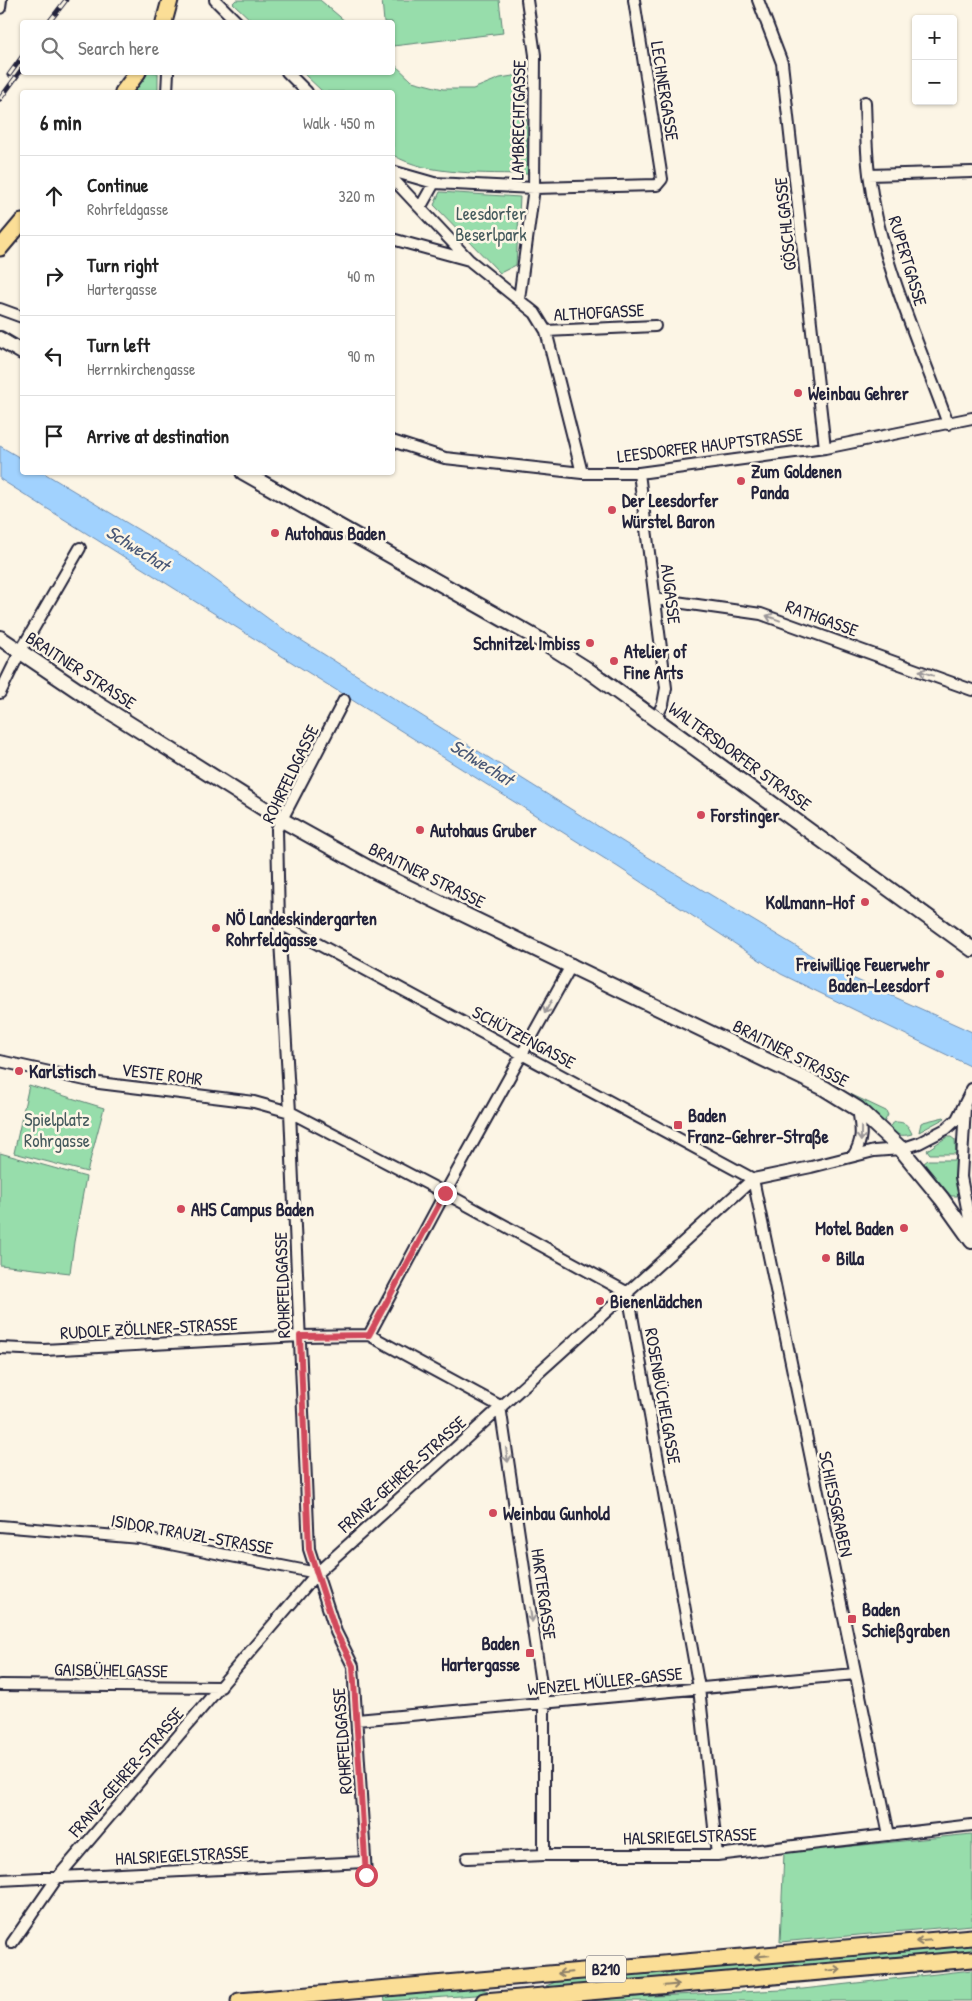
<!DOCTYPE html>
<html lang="en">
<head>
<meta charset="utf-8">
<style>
	:root { --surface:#fff; --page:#f6f6f6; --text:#222; --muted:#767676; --line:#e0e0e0 }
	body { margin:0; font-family:"Patrick Hand",sans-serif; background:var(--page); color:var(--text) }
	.controls { position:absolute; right:15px; top:15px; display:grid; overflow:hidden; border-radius:5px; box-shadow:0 1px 4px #0004 }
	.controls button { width:45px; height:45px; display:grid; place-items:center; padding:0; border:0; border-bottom:1px solid var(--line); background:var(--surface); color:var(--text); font:25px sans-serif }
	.stop { position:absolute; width:15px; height:15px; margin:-11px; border:4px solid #d1495b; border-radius:50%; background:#fff }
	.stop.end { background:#d1495b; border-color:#fff; box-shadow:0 1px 5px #0008 }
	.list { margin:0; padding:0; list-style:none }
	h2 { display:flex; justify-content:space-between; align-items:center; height:65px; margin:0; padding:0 20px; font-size:21px }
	h2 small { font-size:16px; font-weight:400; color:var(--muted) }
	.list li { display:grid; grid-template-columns:32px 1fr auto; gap:15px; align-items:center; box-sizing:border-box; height:80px; padding:0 20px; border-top:1px solid var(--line) }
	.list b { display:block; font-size:19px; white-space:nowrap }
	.list p { margin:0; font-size:16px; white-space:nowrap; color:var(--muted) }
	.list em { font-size:16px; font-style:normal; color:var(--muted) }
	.icon { flex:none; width:28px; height:28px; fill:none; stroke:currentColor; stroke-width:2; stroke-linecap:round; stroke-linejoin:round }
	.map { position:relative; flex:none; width:972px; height:2001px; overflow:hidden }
	.search { position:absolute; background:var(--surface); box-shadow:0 1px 4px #0004; left:20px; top:20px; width:375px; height:55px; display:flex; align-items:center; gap:12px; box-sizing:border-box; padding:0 18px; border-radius:5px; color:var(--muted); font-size:19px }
	.panel { position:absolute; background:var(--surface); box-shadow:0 1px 4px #0004; left:20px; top:90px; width:375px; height:385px; border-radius:5px }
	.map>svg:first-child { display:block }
	.green { fill:#97ddab; stroke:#5c8073 }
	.water { fill:#a1d2fe; stroke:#6e8cb0 }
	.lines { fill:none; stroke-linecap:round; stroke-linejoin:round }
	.street-casing { stroke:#22223b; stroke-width:14 }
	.secondary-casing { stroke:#22223b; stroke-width:18 }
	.primary-casing { stroke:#22223b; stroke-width:19 }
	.street { stroke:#fcf5e5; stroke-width:10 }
	.secondary { stroke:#fcf5e5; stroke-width:14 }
	.primary { stroke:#fbde96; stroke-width:15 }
	.tram { stroke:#22223b; stroke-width:1 }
	.rail-casing { stroke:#22223b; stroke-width:5 }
	.rail { stroke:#fcf5e5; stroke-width:3; stroke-dasharray:9; stroke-linecap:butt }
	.oneway { stroke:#9a9698 }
	.oneway2 { stroke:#8e8068 }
	.route { stroke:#d1495b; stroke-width:6 }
	.poi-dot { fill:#d1495b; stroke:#fcf5e5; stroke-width:2 }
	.labels { text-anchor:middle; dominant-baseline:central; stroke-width:5; stroke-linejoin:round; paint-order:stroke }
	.shield { fill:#fcf5e5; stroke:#63616e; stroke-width:1 }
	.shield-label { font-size:16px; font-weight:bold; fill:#22223b }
	.street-label { font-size:18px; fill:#22223b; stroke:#fcf5e5 }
	.park-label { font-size:18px; fill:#455a5d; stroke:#fcf5e5 }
	.poi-label { font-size:18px; font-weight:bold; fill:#22223b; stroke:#fcf5e5; text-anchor:start }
	.water-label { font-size:19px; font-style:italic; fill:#485776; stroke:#fcf5e5 }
</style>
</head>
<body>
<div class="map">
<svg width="972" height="2001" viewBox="0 0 972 2001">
	<rect width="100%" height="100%" fill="#fcf5e5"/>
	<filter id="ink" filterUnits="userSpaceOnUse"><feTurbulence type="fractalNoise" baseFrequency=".02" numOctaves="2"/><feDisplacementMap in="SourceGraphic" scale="10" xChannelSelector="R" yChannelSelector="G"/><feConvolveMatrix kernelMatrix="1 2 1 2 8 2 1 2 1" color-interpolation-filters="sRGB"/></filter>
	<g filter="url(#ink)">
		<!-- green -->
		<path class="green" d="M236 0H320L346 22H253L233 3Z
			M382 0H499L503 33 393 46 392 22H384Z
			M393 63 412 81 443 89H473L500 78 526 74 528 174C488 173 427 176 393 155L392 92H323L303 73 392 72Z
			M149 72 158 73V92H134Z
			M440 192 520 197 516 265 500 273 434 205Z
			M29 1085 104 1108 87 1172 14 1153Z
			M846 1092 886 1111 888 1115 883 1124Z
			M944 1117 945 1118 919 1132 921 1123 923 1122Z
			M895 1122C906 1122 908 1125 912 1134 901 1137 895 1135 887 1128Z
			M947 1137H951L955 1140 956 1154H930L927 1150Z
			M0 1153 86 1177 74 1242 70 1273 0 1265Z
			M928 1160H956L959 1193 957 1196H951L924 1163Z
			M972 1834V1925L780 1942 784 1853Z
			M972 1945V1952L558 1988 546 1986 558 1981Z
			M972 1970V2001H582L633 1997 803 1989Z
			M477 1987 488 1991 476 1995 385 2001 384 1996Z"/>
		<!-- water -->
		<path class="water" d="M0 446 22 459V472L44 473 187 559 277 625 628 845 837 971 972 1032V1067L781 974 618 867 0 479Z"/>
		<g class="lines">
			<!-- street casing -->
			<g class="street-casing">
				<path id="street" d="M215 0 237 22
					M758 0 782 63 825 448
					M0 8 1 0
					M287 72 307 92
					M167 92 168 72
					M865 102C866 126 866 150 869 174 880 261 919 342 948 424
					M392 171 434 183 534 188 657 185 662 179 634 0
					M869 175 972 172
					M392 178 469 260 535 313 546 331 582 473
					M420 208 434 183
					M392 239 469 260
					M519 299 534 188 535 55 527 0
					M0 309 22 317
					M546 331 655 326
					M392 441 445 458 582 473H639L825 448 972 418
					M639 473 666 688 663 704 656 718
					M655 599 761 614 972 690
					M0 693 20 652 80 548
					M344 700 277 829 279 923 290 1112 309 1549 336 1632 353 1666 366 1875
					M279 923 753 1179
					M0 1061 99 1083 254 1102 290 1112 445 1193 628 1293 699 1688 717 1855
					M965 1107 961 1177 972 1234
					M853 1156C864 1140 861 1128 858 1109
					M753 1179 889 1835
					M369 1335 445 1193 572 964
					M0 1348 44 1350 300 1336 369 1335 500 1406
					M500 1406 544 1704V1855
					M0 1526 140 1538 317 1573
					M0 1685 221 1687
					M357 1720 855 1674
					M467 1858 544 1855H717L972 1825
					M0 1880 365 1862
					M12 1943 57 1878 317 1573 753 1179 811 1167 874 1151 901 1149 919 1143 946 1129 957 1119 972 1089"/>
			</g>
			<!-- secondary casing -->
			<g class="secondary-casing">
				<path id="secondary" d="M0 339 22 352
					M243 472 542 641 585 668 972 949
					M0 638 101 706 282 820 374 871 824 1088 858 1109 901 1149 942 1199 972 1241"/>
			</g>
			<!-- primary casing -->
			<g class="primary-casing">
				<path id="primary" d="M164 22 170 0
					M123 92 138 72
					M0 248 22 222
					M239 2001 972 1937
					M484 2001 972 1959"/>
			</g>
			<!-- street -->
			<use href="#street" class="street"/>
			<!-- secondary -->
			<use href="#secondary" class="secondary"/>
			<!-- primary -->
			<use href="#primary" class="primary"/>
			<!-- tram -->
			<path class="tram" d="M0 331 22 344
				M258 472 556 640 610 675 972 940"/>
			<!-- rail casing -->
			<g class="rail-casing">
				<path id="rail" d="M49 22 66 0
					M9 75 22 57
					M0 99 22 69"/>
			</g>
			<!-- rail -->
			<use href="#rail" class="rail"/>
		</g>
		<!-- one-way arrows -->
		<defs><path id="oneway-shaft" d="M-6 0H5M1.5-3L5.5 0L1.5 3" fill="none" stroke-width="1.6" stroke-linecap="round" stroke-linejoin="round" transform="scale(1.25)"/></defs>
		<g class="oneway">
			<use href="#oneway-shaft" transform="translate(773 618) rotate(-160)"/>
			<use href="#oneway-shaft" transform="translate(926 673) rotate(-160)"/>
			<use href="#oneway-shaft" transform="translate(548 1007) rotate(118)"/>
			<use href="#oneway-shaft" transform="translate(861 1134) rotate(91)"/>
			<use href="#oneway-shaft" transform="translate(507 1455) rotate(82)"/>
			<use href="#oneway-shaft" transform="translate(531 1615) rotate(82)"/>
		</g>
		<g class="oneway2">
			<use href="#oneway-shaft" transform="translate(923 1941) rotate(175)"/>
			<use href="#oneway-shaft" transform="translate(762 1956) rotate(175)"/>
			<use href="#oneway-shaft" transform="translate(834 1970) rotate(-5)"/>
			<use href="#oneway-shaft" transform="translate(565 1973) rotate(175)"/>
			<use href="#oneway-shaft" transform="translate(672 1985) rotate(-5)"/>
		</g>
	</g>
	<g class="lines" filter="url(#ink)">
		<!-- route -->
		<path class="route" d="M366 1875 353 1666 336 1632 309 1549 300 1336 369 1335 445 1193"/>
	</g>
	<!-- markers -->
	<g class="poi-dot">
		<circle cx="798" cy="393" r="5"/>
		<circle cx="741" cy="481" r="5"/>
		<circle cx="612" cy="510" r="5"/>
		<circle cx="275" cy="533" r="5"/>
		<circle cx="590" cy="643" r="5"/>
		<circle cx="614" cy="661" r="5"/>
		<circle cx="701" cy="815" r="5"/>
		<circle cx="420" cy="830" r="5"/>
		<circle cx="865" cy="902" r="5"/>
		<circle cx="216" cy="928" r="5"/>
		<circle cx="940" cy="974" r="5"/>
		<circle cx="19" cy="1071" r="5"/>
		<rect x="673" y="1120" width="10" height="10" rx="2.5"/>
		<circle cx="181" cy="1209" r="5"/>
		<circle cx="904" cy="1228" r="5"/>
		<circle cx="826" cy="1258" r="5"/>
		<circle cx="600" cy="1301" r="5"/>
		<circle cx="493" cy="1513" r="5"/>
		<rect x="847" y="1614" width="10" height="10" rx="2.5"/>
		<rect x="525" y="1648" width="10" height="10" rx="2.5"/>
	</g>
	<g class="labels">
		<!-- shield labels -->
		<rect class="shield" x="586" y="1955.5" width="40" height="27" rx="4"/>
		<g class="shield-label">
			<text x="606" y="1969">B210</text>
		</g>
		<!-- street labels -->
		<g class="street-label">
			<text transform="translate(665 91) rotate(81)">LECHNERGASSE</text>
			<text transform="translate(518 120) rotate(-89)">LAMBRECHTGASSE</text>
			<text transform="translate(785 224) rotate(-96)">GÖSCHLGASSE</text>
			<text transform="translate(908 261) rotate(73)">RUPERTGASSE</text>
			<text transform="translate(599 312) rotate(-3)">ALTHOFGASSE</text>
			<text transform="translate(710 445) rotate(-7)">LEESDORFER HAUPTSTRASSE</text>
			<text transform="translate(671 594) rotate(83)">AUGASSE</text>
			<text transform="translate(822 618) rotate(20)">RATHGASSE</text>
			<text transform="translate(81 670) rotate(33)">BRAITNER STRASSE</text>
			<text transform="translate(740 756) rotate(36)">WALTERSDORFER STRASSE</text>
			<text transform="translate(290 774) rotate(-64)">ROHRFELDGASSE</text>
			<text transform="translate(427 875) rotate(26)">BRAITNER STRASSE</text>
			<text transform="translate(524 1037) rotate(28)">SCHÜTZENGASSE</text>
			<text transform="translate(791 1053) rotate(27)">BRAITNER STRASSE</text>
			<text transform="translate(162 1074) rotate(7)">VESTE ROHR</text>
			<text transform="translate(282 1285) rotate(-92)">ROHRFELDGASSE</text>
			<text transform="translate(149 1328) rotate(-3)">RUDOLF ZÖLLNER-STRASSE</text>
			<text transform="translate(663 1396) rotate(80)">ROSENBÜCHELGASSE</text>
			<text transform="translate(402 1474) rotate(-42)">FRANZ-GEHRER-STRASSE</text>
			<text transform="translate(836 1504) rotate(78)">SCHIESSGRABEN</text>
			<text transform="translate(192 1534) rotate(10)">ISIDOR TRAUZL-STRASSE</text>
			<text transform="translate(544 1594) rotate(82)">HARTERGASSE</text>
			<text transform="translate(111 1670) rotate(1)">GAISBÜHELGASSE</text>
			<text transform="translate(605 1681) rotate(-6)">WENZEL MÜLLER-GASSE</text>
			<text transform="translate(342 1741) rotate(-94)">ROHRFELDGASSE</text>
			<text transform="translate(126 1772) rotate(-49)">FRANZ-GEHRER-STRASSE</text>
			<text transform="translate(690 1836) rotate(-2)">HALSRIEGELSTRASSE</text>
			<text transform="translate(182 1855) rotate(-3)">HALSRIEGELSTRASSE</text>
		</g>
		<!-- park labels -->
		<g class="park-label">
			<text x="491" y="213">Leesdorfer<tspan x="491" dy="21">Beserlpark</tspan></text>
			<text x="57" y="1119">Spielplatz<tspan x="57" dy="21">Rohrgasse</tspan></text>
		</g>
		<!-- poi labels -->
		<g class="poi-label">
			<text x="808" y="393">Weinbau Gehrer</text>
			<text x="751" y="471">Zum Goldenen<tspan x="751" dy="21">Panda</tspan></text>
			<text x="622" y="500">Der Leesdorfer<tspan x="622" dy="21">Würstel Baron</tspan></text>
			<text x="285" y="533">Autohaus Baden</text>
			<text x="580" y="643" text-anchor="end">Schnitzel Imbiss</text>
			<text x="624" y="651">Atelier of<tspan x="624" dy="21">Fine Arts</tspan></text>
			<text x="711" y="815">Forstinger</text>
			<text x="430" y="830">Autohaus Gruber</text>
			<text x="855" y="902" text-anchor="end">Kollmann-Hof</text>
			<text x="226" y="918">NÖ Landeskindergarten<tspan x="226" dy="21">Rohrfeldgasse</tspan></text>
			<text x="930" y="964" text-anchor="end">Freiwillige Feuerwehr<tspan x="930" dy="21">Baden-Leesdorf</tspan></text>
			<text x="29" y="1071">Karlstisch</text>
			<text x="688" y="1115">Baden<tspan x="688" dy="21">Franz-Gehrer-Straße</tspan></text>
			<text x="191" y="1209">AHS Campus Baden</text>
			<text x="894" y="1228" text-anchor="end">Motel Baden</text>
			<text x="836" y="1258">Billa</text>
			<text x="610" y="1301">Bienenlädchen</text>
			<text x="503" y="1513">Weinbau Gunhold</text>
			<text x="862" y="1609">Baden<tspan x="862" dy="21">Schießgraben</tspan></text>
			<text x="520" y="1643" text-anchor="end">Baden<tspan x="520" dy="21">Hartergasse</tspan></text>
		</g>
		<!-- water labels -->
		<g class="water-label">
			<text transform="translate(138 548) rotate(32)">Schwechat</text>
			<text transform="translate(482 762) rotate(32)">Schwechat</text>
		</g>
	</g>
</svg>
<div class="controls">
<button>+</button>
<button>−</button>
</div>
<div class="stop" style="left:366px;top:1875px"></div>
<div class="stop end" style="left:445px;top:1193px"></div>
<div class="search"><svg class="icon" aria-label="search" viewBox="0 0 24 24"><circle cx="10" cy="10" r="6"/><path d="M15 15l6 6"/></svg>Search here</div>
<section class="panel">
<h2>6 min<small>Walk · 450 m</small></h2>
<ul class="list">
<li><svg class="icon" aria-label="ahead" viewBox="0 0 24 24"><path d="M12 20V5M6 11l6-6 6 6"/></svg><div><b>Continue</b><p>Rohrfeldgasse</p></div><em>320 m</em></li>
<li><svg class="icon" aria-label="right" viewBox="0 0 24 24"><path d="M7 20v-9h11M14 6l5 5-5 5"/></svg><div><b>Turn right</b><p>Hartergasse</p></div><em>40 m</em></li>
<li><svg class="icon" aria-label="left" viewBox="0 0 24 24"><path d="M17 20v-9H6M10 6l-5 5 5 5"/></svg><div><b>Turn left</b><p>Herrnkirchengasse</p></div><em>90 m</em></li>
<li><svg class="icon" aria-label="arrive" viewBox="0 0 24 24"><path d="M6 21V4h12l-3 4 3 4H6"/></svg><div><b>Arrive at destination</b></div></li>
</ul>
</section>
</div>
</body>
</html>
